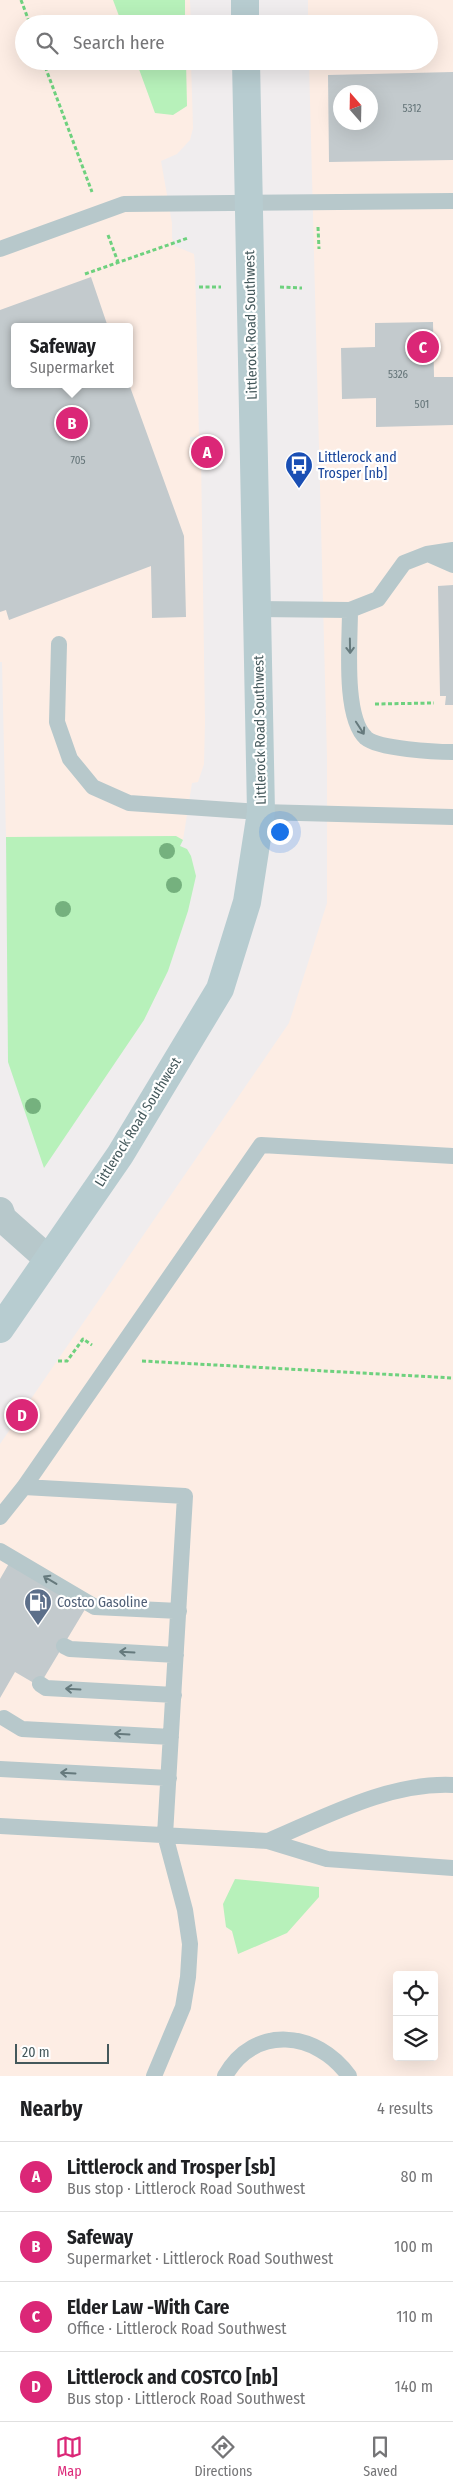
<!DOCTYPE html>
<html lang="en">
<head>
<meta charset="utf-8">
<style>
	:root { --surface:#fff; --page:#f6f6f6; --text:#202124; --muted:#757577; --line:#e0e0e0; --accent:#db2777 }
	body { margin:0; font-family:"Fira Sans Condensed",sans-serif; background:var(--page); color:var(--text) }
	.controls { position:absolute; right:15px; bottom:15px; display:grid; overflow:hidden; border-radius:5px; box-shadow:0 5px 20px #0002 }
	.controls button { width:45px; height:45px; display:grid; place-items:center; padding:0; border:0; border-bottom:1px solid var(--line); background:var(--surface); color:var(--text); font:25px sans-serif }
	.compass { position:absolute; left:333px; top:85px; width:45px; height:45px; border-radius:50%; background:var(--surface); box-shadow:0 5px 20px #0002; rotate:340deg }
	.scale { position:absolute; left:15px; bottom:12px; width:94px; box-sizing:border-box; padding-left:5px; border:2px solid #44585b; border-top:0; font-size:14px; line-height:18px; white-space:nowrap; color:#44585b; -webkit-text-stroke:4px #fff; paint-order:stroke }
	.you { position:absolute; left:279px; top:831px; width:18px; height:18px; margin:-12px; border:4px solid #fff; border-radius:50%; background:#1a73e8; box-shadow:0 0 0 8px #1a73e833 }
	.badge { display:grid; place-items:center; width:32px; height:32px; border-radius:50%; background:var(--accent); color:#fff; font-size:16px; font-weight:700 }
	.pin { position:absolute; translate:-50% -50%; border:2px solid #fff; box-shadow:0 1px 5px #0006 }
	.popup { position:absolute; left:11px; top:323px; width:122px; height:65px; box-sizing:border-box; display:grid; place-content:center; border-radius:5px; background:var(--surface); filter:drop-shadow(0 1px 4px #0005); font-size:16px; white-space:nowrap; color:var(--muted) }
	.popup b { font-size:19px; color:var(--text) }
	.popup::after { content:''; position:absolute; left:50%; top:100%; margin-left:-10px; border:10px solid transparent; border-top-color:var(--surface) }
	.list { margin:0; padding:0; list-style:none }
	h2 { display:flex; justify-content:space-between; align-items:center; height:65px; margin:0; padding:0 20px; font-size:21px }
	h2 small { font-size:16px; font-weight:400; color:var(--muted) }
	.list li { display:grid; grid-template-columns:32px 1fr auto; gap:15px; align-items:center; box-sizing:border-box; height:70px; padding:0 20px; border-top:1px solid var(--line) }
	.list b { display:block; font-size:19px; white-space:nowrap }
	.list p { margin:0; font-size:16px; white-space:nowrap; color:var(--muted) }
	.list em { font-size:16px; font-style:normal; color:var(--muted) }
	.icon { flex:none; width:28px; height:28px; fill:none; stroke:currentColor; stroke-width:2; stroke-linecap:round; stroke-linejoin:round }
	.map { position:relative; flex:none; width:453px; height:2076px; overflow:hidden }
	.search { position:absolute; background:var(--surface); box-shadow:0 5px 20px #0002; left:15px; right:15px; top:15px; height:55px; display:flex; align-items:center; gap:12px; box-sizing:border-box; padding:0 18px; border-radius:28px; color:var(--muted); font-size:19px }
	.sheet { height:345px; background:var(--surface) }
	nav { display:flex; justify-content:space-around; align-items:center; box-sizing:border-box; height:70px; border-top:1px solid var(--line); background:var(--surface); font-size:14px; color:var(--muted) }
	nav a { display:grid; justify-items:center; gap:2px }
	nav .on { color:var(--accent) }
	.map>svg:first-child { display:block }
	.commercial { fill:#fdede4; fill-rule:evenodd }
	.green { fill:#b7f1ba }
	.building { fill:#c3cacd; fill-rule:evenodd }
	.lines { fill:none; stroke-linecap:round; stroke-linejoin:round }
	.path { stroke:#6ed17e; stroke-width:3; stroke-dasharray:4 2.5; stroke-linecap:butt }
	.service { stroke:#b7c8cb; stroke-width:16 }
	.minor { stroke:#b7c8cb; stroke-width:28 }
	.secondary { stroke:#b7ccd0; stroke-width:28 }
	.tree { fill:#75b17e }
	.oneway { stroke:#667a7d }
	.labels { text-anchor:middle; dominant-baseline:central; stroke-width:4.5; stroke-linejoin:round; paint-order:stroke }
	.number-label { font-size:11px; fill:#647478 }
	.street-label { font-size:14px; fill:#44585b; stroke:#fff }
	.transit-label { font-size:14px; fill:#164399; stroke:#fff; text-anchor:start }
	.service-label { font-size:14px; fill:#4e5e75; stroke:#fff; text-anchor:start }
</style>
</head>
<body>
<div class="map">
<svg width="453" height="2076" viewBox="0 0 453 2076">
	<rect width="100%" height="100%" fill="#f0edee"/>
	<!-- commercial -->
	<path class="commercial" d="M0 0H190L191 24H24V61H191L193 128 190 140 177 154 161 161 172 223V238L175 246 194 254 195 265 199 437H190L191 456H201L205 722 204 764 198 782 192 783 183 840 176 836 6 837 2 662H0ZM15 327H130V384H15Z
		M308 0H453V2076H0V1444L289 1023 327 903V757L309 61H429V24H308ZM340 92H370V122H340ZM397 1975H434V2057H397Z"/>
	<!-- green -->
	<path class="green" d="M113 0H185V24H122Z
		M136 61H186L187 106 173 115 155 113Z
		M176 836 183 840 180 846 187 849 191 856 196 876 188 911 168 971 144 1020 44 1168 8 1062 6 837Z
		M235 1879 319 1887V1897L287 1933 238 1954 232 1931 226 1927 223 1904Z"/>
	<!-- building -->
	<path class="building" d="M453 72V160L329 162 328 75ZM340 92H370V122H340Z
		M91 277 108 327H15V384H129L184 536 186 617 152 618 151 566 9 620 6 610 0 612V310Z
		M433 322 434 377H453V425L376 427V398L342 399 341 348 375 347V323Z
		M199 442V456H191V443Z
		M453 585V705H445L446 696H440L438 586Z
		M11 1560 87 1606 39 1686 15 1672 0 1698V1579Z"/>
	<g class="lines">
		<!-- path -->
		<path class="path" d="M21 0 30 24
			M43 61 92 192
			M318 227 319 249
			M108 235 118 262
			M85 274 188 238
			M199 287H221
			M280 287 302 288
			M375 704 434 703
			M58 1361H67L83 1339 92 1345
			M142 1361 453 1378"/>
		<!-- service -->
		<path class="service" d="M0 249 124 204 453 201
			M428 554 453 565
			M257 609 350 610 378 599 404 563 427 554 453 550
			M350 610C350 641 343 717 366 738 379 749 435 752 453 752
			M59 644 57 722 70 759 93 787 129 803 261 812 453 817
			M24 1487 185 1496 165 1835 185 1910 190 1944 188 1977 183 2007 154 2076
			M0 1517 24 1487 261 1145 453 1156
			M0 1551 95 1607 179 1611
			M64 1646 70 1649 176 1655
			M40 1684 46 1688 174 1695
			M4 1718 22 1729 171 1737
			M0 1769 169 1778
			M0 1826 268 1841 327 1859 453 1868
			M268 1841C325 1817 389 1782 453 1785
			M225 2076C254 2024 317 2031 349 2076"/>
		<!-- minor -->
		<path class="minor" d="M0 1211 3 1219 48 1259"/>
		<!-- secondary -->
		<path class="secondary" d="M245 0V24
			M0 1329 120 1155 220 989 247 902 261 812 246 61"/>
	</g>
	<!-- trees -->
	<g class="tree">
		<circle cx="167" cy="851" r="8"/>
		<circle cx="174" cy="885" r="8"/>
		<circle cx="63" cy="909" r="8"/>
		<circle cx="33" cy="1106" r="8"/>
	</g>
	<!-- one-way arrows -->
	<defs><path id="oneway-shaft" d="M-6 0H5M1.5-3L5.5 0L1.5 3" fill="none" stroke-width="1.6" stroke-linecap="round" stroke-linejoin="round" transform="scale(1.25)"/></defs>
	<g class="oneway">
		<use href="#oneway-shaft" transform="translate(350 646) rotate(89)"/>
		<use href="#oneway-shaft" transform="translate(360 728) rotate(57)"/>
		<use href="#oneway-shaft" transform="translate(50 1580) rotate(-149)"/>
		<use href="#oneway-shaft" transform="translate(127 1652) rotate(-177)"/>
		<use href="#oneway-shaft" transform="translate(73 1689) rotate(-177)"/>
		<use href="#oneway-shaft" transform="translate(122 1734) rotate(-177)"/>
		<use href="#oneway-shaft" transform="translate(68 1773) rotate(-177)"/>
	</g>
	<!-- icons -->
	<defs>
		<g id="bus-pin" transform="scale(1.4375)"><path d="M0 17L-7.5 6A9.5 9.5 0 1 1 7.5 6Z" fill="#1a4fb4" stroke="#fff"/><path d="M-5-6H5V4H4V6H2V4H-2V6H-4V4H-5ZM-3.5-4V0h7V-4ZM-3.5 1.2v1.5H-2V1.2ZM2 1.2v1.5H3.5V1.2Z" fill="#fff"/></g>
		<g id="fuel-pin" transform="scale(1.4375)"><path d="M0 17L-7.5 6A9.5 9.5 0 1 1 7.5 6Z" fill="#5c6f8a" stroke="#fff"/><path d="M-5.5-6h7V0h2V4h1.3V-2.5L3-4.5l.8-.8L6-3V5H2.5V1h-1V6h-7ZM-4.2-4.7v3.2H.2V-4.7Z" fill="#fff"/></g>
	</defs>
	<g fill-rule="evenodd">
		<use href="#bus-pin" x="299" y="465"/>
		<use href="#fuel-pin" x="38" y="1602"/>
	</g>
	<g class="labels">
		<!-- number labels -->
		<g class="number-label">
			<text x="412" y="108">5312</text>
			<text x="398" y="374">5326</text>
			<text x="422" y="404">501</text>
			<text x="78" y="460">705</text>
		</g>
		<!-- street labels -->
		<g class="street-label">
			<text transform="translate(251 325) rotate(-91)">Littlerock Road Southwest</text>
			<text transform="translate(260 730) rotate(-91)">Littlerock Road Southwest</text>
			<text transform="translate(138 1122) rotate(-58)">Littlerock Road Southwest</text>
		</g>
		<!-- transit labels -->
		<g class="transit-label">
			<text x="318" y="457">Littlerock and<tspan x="318" dy="16">Trosper [nb]</tspan></text>
		</g>
		<!-- service labels -->
		<g class="service-label">
			<text x="57" y="1602">Costco Gasoline</text>
		</g>
	</g>
</svg>
<div class="controls">
<button><svg class="icon" aria-label="locate" viewBox="0 0 24 24"><circle cx="12" cy="12" r="6"/><path d="M12 2v4M12 18v4M2 12h4M18 12h4"/></svg></button>
<button><svg class="icon" aria-label="layers" viewBox="0 0 24 24"><path d="M12 4l9 5-9 5-9-5zM3 14l9 5 9-5"/></svg></button>
</div>
<svg class="compass" viewBox="-18 -18 36 36"><path d="M0-13l5 13h-10z" fill="#e53935"/><path d="M0 13l5-13h-10z" fill="#757577"/></svg>
<div class="scale">20 m</div>
<div class="you"></div>
<div class="pin badge" style="left:207px;top:452px">A</div>
<div class="pin badge" style="left:72px;top:423px">B</div>
<div class="popup"><b>Safeway</b>Supermarket</div>
<div class="pin badge" style="left:423px;top:347px">C</div>
<div class="pin badge" style="left:22px;top:1415px">D</div>
<div class="search"><svg class="icon" aria-label="search" viewBox="0 0 24 24"><circle cx="10" cy="10" r="6"/><path d="M15 15l6 6"/></svg>Search here</div>
</div>
<section class="sheet">
<h2>Nearby<small>4 results</small></h2>
<ul class="list">
<li><span class="badge">A</span><div><b>Littlerock and Trosper [sb]</b><p>Bus stop · Littlerock Road Southwest</p></div><em>80 m</em></li>
<li><span class="badge">B</span><div><b>Safeway</b><p>Supermarket · Littlerock Road Southwest</p></div><em>100 m</em></li>
<li><span class="badge">C</span><div><b>Elder Law -With Care</b><p>Office · Littlerock Road Southwest</p></div><em>110 m</em></li>
<li><span class="badge">D</span><div><b>Littlerock and COSTCO [nb]</b><p>Bus stop · Littlerock Road Southwest</p></div><em>140 m</em></li>
</ul>
</section>
<nav>
<a class="on"><svg class="icon" aria-label="map" viewBox="0 0 24 24"><path d="M3 6l6-2 6 2 6-2v14l-6 2-6-2-6 2zM9 4v14M15 6v14"/></svg>Map</a>
<a><svg class="icon" aria-label="directions" viewBox="0 0 24 24"><path d="M12 3l9 9-9 9-9-9zM9 14v-3h6M13 9l2 2-2 2"/></svg>Directions</a>
<a><svg class="icon" aria-label="saved" viewBox="0 0 24 24"><path d="M7 4h10v16l-5-4-5 4z"/></svg>Saved</a>
</nav>
</body>
</html>
